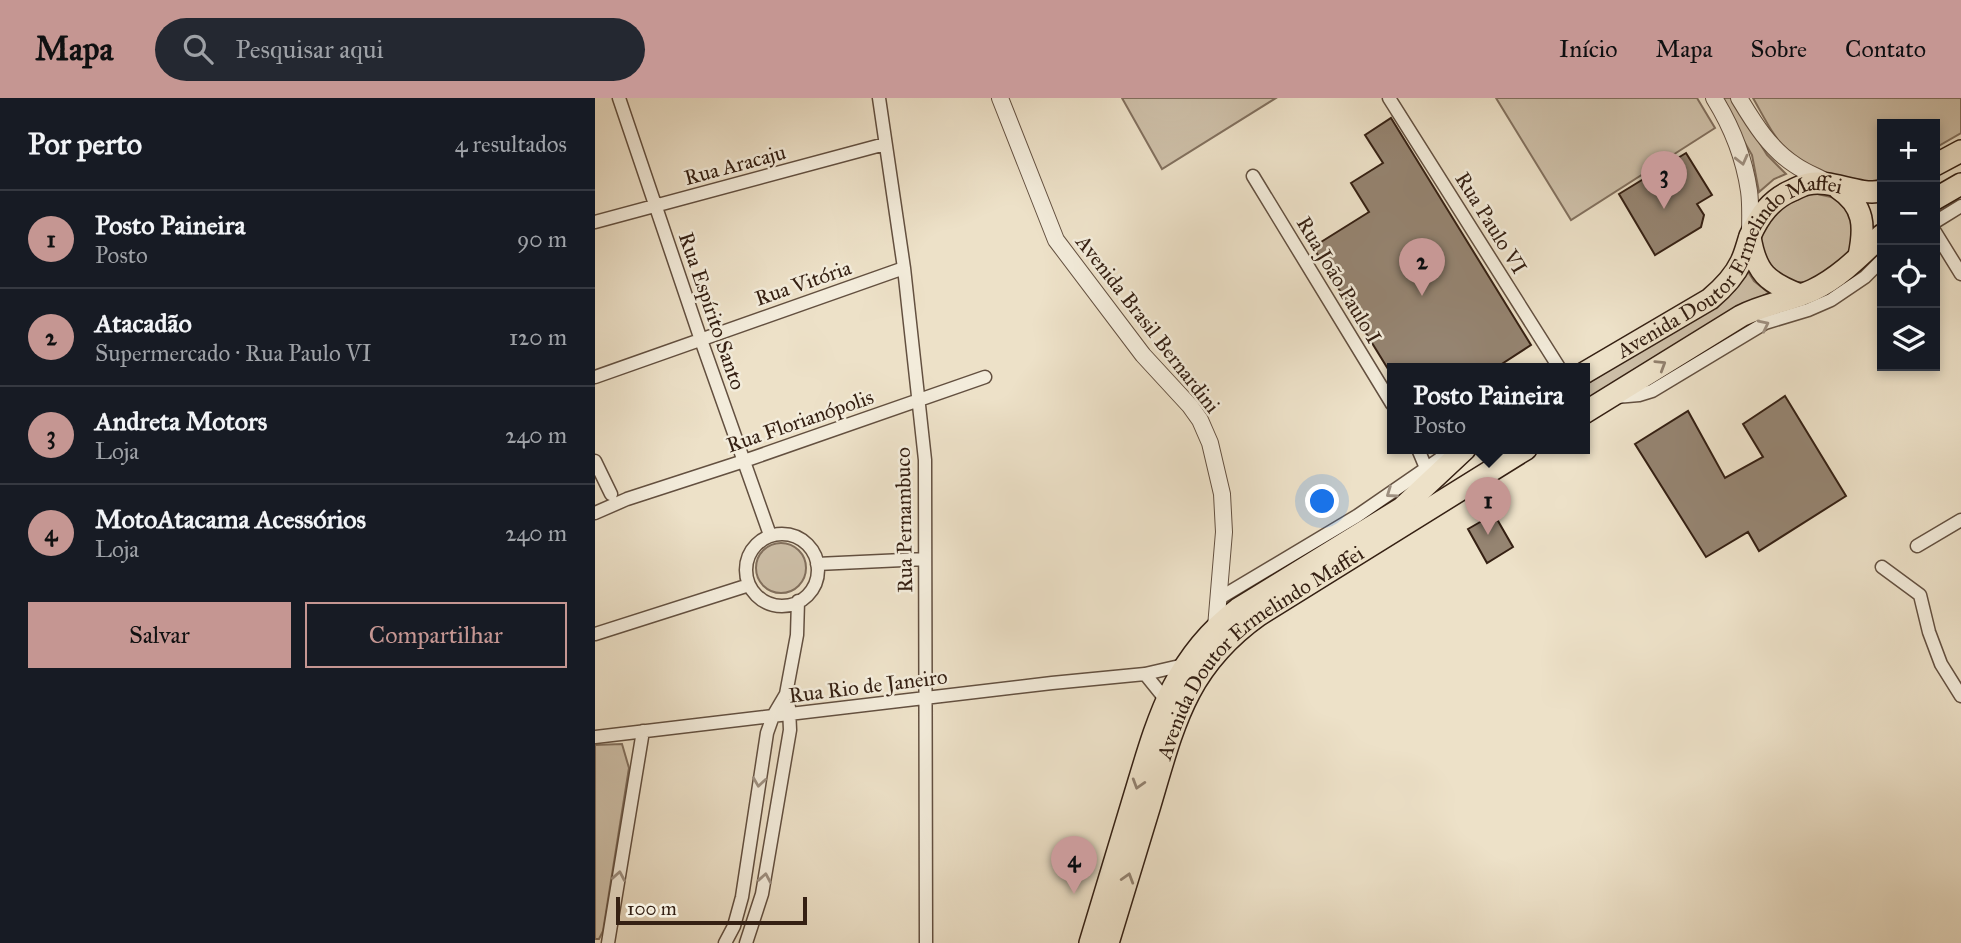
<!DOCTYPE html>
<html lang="pt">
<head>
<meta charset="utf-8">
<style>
	:root { --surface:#171b24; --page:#242831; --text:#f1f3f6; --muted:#9ea1a6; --line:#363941; --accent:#c59692 }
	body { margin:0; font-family:"IM FELL Great Primer",serif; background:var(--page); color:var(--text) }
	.controls { position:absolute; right:21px; top:21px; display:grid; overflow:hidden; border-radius:0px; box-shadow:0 4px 10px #0003 }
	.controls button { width:63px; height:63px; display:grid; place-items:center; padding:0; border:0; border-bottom:2px solid var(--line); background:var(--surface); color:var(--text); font:35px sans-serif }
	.scale { position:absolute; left:21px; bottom:18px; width:191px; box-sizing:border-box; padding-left:7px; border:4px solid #352013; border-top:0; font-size:19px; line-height:24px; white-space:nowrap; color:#352013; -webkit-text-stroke:5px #f3ecdb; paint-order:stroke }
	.you { position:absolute; left:728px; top:404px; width:24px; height:24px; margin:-18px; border:5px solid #fff; border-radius:50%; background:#1a73e8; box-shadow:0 0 0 10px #1a73e833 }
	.badge { display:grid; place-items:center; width:46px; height:46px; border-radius:50%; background:var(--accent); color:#111; font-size:23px; font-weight:700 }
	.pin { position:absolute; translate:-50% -58px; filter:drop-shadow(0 2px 4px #0008) }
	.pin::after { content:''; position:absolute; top:37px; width:24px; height:21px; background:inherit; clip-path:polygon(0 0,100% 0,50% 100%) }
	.popup { position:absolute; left:792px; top:265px; width:203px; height:91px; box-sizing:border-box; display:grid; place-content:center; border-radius:0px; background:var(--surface); filter:drop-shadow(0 2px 5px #0005); font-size:23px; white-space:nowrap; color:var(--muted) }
	.popup b { font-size:26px; color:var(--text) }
	.popup::after { content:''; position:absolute; left:50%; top:100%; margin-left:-14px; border:14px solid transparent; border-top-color:var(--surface) }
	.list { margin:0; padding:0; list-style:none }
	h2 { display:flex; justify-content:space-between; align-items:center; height:91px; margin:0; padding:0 28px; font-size:30px }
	h2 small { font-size:23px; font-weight:400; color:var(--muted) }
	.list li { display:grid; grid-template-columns:46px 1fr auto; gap:21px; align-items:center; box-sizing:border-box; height:98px; padding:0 28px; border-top:2px solid var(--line) }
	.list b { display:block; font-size:26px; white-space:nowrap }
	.list p { margin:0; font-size:23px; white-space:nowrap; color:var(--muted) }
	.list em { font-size:23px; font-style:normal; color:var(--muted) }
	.actions { display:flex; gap:14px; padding:21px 28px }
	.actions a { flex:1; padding:16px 0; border:2px solid var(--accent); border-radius:0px; text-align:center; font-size:24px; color:var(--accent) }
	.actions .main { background:var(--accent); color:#111 }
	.icon { flex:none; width:38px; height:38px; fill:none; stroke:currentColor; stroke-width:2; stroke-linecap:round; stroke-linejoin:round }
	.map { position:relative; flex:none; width:1366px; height:845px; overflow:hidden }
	header { display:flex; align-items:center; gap:42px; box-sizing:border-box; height:98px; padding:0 35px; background:var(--accent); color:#111 }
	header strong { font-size:33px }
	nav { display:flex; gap:38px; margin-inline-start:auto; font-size:24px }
	.search { width:490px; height:63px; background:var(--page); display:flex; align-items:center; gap:18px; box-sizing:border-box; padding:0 24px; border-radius:38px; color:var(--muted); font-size:26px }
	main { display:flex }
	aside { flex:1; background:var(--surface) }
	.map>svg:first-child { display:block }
	.green { fill:#cec0a9; stroke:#82705e; stroke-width:2 }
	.building { fill:#958471; stroke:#352013; stroke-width:2 }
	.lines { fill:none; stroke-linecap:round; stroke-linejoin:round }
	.minor-casing { stroke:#635040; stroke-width:15 }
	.tertiary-casing { stroke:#635040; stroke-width:18 }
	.primary-casing { stroke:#352013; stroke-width:24 }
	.minor { stroke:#f3ecdb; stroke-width:12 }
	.tertiary { stroke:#f3ecdb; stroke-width:16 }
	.primary { stroke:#ede1c8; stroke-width:21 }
	.oneway { stroke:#9e9081 }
	.oneway2 { stroke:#91806e }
	.labels { text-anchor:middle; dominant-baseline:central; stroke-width:5; stroke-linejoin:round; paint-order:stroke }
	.street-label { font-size:21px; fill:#352013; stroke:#f3ecdb }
</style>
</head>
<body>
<header>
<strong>Mapa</strong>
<div class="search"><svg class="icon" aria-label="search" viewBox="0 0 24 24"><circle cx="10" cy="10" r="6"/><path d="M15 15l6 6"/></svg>Pesquisar aqui</div>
<nav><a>Início</a><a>Mapa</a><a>Sobre</a><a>Contato</a></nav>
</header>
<main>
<aside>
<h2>Por perto<small>4 resultados</small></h2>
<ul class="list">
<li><span class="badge">1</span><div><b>Posto Paineira</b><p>Posto</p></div><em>90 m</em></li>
<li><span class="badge">2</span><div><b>Atacadão</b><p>Supermercado · Rua Paulo VI</p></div><em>120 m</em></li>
<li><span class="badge">3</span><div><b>Andreta Motors</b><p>Loja</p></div><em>240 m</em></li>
<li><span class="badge">4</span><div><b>MotoAtacama Acessórios</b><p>Loja</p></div><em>240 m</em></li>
</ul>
<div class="actions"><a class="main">Salvar</a><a>Compartilhar</a></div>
</aside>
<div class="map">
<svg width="1366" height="845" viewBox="0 0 1366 845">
	<rect width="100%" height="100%" fill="#ede1c8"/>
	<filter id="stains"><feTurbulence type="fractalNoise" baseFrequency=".00286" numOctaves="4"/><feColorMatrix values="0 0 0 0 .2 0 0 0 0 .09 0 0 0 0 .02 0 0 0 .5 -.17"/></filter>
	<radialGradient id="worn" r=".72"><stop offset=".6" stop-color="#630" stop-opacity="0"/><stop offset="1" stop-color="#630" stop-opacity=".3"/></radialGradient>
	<!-- green -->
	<path class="green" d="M527 0H681L567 71Z
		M901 0H1102L1120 30 976 122Z
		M1124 0H1137L1172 57 1191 76 1179 81 1164 94 1157 57Z
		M1158 0H1366V35L1340 50V26H1287V80C1268 91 1216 72 1199 59 1181 45 1169 19 1158 0Z
		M1218 95 1245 101 1258 116 1255 155 1243 168 1215 184H1193L1174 173 1165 154 1166 133 1178 115 1194 102Z
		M1152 172 1159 183 1174 195 1156 204 989 307V288L1129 201 1140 192Z
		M161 470a25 25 0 1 1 50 0a25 25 0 1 1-50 0Z
		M27 646 34 670 8 833 4 841H0V647Z"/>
	<!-- building -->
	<path class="building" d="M796 20 936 247 899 271H793L718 149 774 114 756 85 788 65 770 37Z
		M1091 55 1117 97 1102 106 1109 117 1106 129 1060 157 1024 96Z
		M1190 298 1251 398 1164 453 1153 434 1111 459 1040 346 1093 313 1130 380 1168 359 1148 326Z
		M899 416 918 449 892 465 873 431Z"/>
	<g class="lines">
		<!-- minor casing -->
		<g class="minor-casing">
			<path id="minor" d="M24 0 106 242 175 437
				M284 0 309 170 330 362 331 845
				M794 0 965 271
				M658 78 797 306
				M0 124 290 46
				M1340 124 1366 108
				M1340 134 1366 176
				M0 279 309 170
				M1021 299 1044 297 1057 293 1170 225 1213 212 1236 202 1270 179 1287 162
				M823 351 831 370 832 377
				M0 363 16 396
				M0 415 32 401 149 363 390 279
				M151 472a36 36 0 1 1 72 0a36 36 0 1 1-72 0Z
				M1322 448 1366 422
				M222 466 330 461
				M1287 469 1325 497 1334 534 1346 566 1366 598
				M623 501 762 418 852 356
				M0 536 154 487
				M550 576 571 602
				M0 639 457 585 550 576 589 567
				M13 845 48 633
				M130 845 139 828 147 799 172 635 178 618 191 596 202 537 203 503
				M151 845 167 796 195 632 194 609"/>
		</g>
		<!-- tertiary casing -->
		<g class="tertiary-casing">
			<path id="tertiary" d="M405 0 461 142 548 257 595 308 605 322 615 345 627 396 629 434 621 529
				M1119 0C1137 29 1149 59 1154 93 1156 107 1155 123 1155 137
				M1144 0C1159 25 1175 51 1200 67 1210 74 1223 79 1234 85"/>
		</g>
		<!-- primary casing -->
		<g class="primary-casing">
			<g id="primary">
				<path d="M1340 67 1366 53"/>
				<path d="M1243 90C1270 108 1270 129 1264 158"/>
				<path d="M1340 101 1366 86"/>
				<path d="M1155 139C1161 175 1172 184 1205 197"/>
				<path id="s1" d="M989 275 1115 201C1128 190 1139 179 1146 164 1150 156 1152 147 1155 138 1164 118 1176 101 1198 92 1202 90 1208 87 1213 86 1237 81 1262 98 1287 93"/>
				<path d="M989 315 1146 218C1169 206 1195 203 1218 192 1245 179 1266 157 1287 137"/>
				<path d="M495 845C509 799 523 752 537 706 561 628 575 563 643 511L807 410 870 351"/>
				<path id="s2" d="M513 845C527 799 541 753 555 707 579 626 591 569 664 517L931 351"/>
			</g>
		</g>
		<!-- minor -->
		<use href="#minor" class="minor"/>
		<!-- tertiary -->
		<use href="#tertiary" class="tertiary"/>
		<!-- primary -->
		<use href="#primary" class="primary"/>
	</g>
	<!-- one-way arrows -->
	<defs><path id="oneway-chevron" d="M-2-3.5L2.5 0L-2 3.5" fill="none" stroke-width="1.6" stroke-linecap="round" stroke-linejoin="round" transform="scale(1.75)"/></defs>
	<g class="oneway">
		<use href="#oneway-chevron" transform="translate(1147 62) rotate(76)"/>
		<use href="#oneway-chevron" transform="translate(1169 227) rotate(-26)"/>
		<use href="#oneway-chevron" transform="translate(796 395) rotate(145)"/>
		<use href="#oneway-chevron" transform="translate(164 684) rotate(98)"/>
		<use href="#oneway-chevron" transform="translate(24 778) rotate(-80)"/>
		<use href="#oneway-chevron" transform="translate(170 780) rotate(-80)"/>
	</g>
	<g class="oneway2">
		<use href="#oneway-chevron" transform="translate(1066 267) rotate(-32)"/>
		<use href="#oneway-chevron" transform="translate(543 686) rotate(107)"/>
		<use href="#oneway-chevron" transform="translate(533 780) rotate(-73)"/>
	</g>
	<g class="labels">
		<!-- street labels -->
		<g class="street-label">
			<text transform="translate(140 67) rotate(-15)">Rua Aracaju</text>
			<text transform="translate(896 125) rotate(58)">Rua Paulo VI</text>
			<text stroke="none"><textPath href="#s1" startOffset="189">Avenida Doutor Ermelindo Maffei</textPath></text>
			<text transform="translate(744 182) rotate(59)">Rua João Paulo I</text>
			<text transform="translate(208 185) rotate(-19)">Rua Vitória</text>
			<text transform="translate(117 213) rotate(71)">Rua Espírito Santo</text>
			<text transform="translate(553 226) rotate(52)">Avenida Brasil Bernardini</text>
			<text transform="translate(205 323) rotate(-19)">Rua Florianópolis</text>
			<text transform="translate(309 422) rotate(-91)">Rua Pernambuco</text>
			<text stroke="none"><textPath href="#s2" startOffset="341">Avenida Doutor Ermelindo Maffei</textPath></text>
			<text transform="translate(273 588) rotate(-7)">Rua Rio de Janeiro</text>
		</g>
	</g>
	<rect width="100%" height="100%" filter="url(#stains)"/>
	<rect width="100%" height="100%" fill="url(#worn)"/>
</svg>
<div class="controls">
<button>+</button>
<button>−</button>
<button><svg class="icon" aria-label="locate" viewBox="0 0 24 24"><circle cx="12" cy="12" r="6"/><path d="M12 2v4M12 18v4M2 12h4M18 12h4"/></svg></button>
<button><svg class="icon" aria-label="layers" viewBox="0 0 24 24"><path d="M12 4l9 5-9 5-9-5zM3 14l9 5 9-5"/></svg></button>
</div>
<div class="scale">100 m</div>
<div class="you"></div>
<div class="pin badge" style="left:893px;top:437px">1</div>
<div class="popup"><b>Posto Paineira</b>Posto</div>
<div class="pin badge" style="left:827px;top:198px">2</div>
<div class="pin badge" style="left:1069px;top:111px">3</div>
<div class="pin badge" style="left:479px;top:796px">4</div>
</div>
</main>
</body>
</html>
